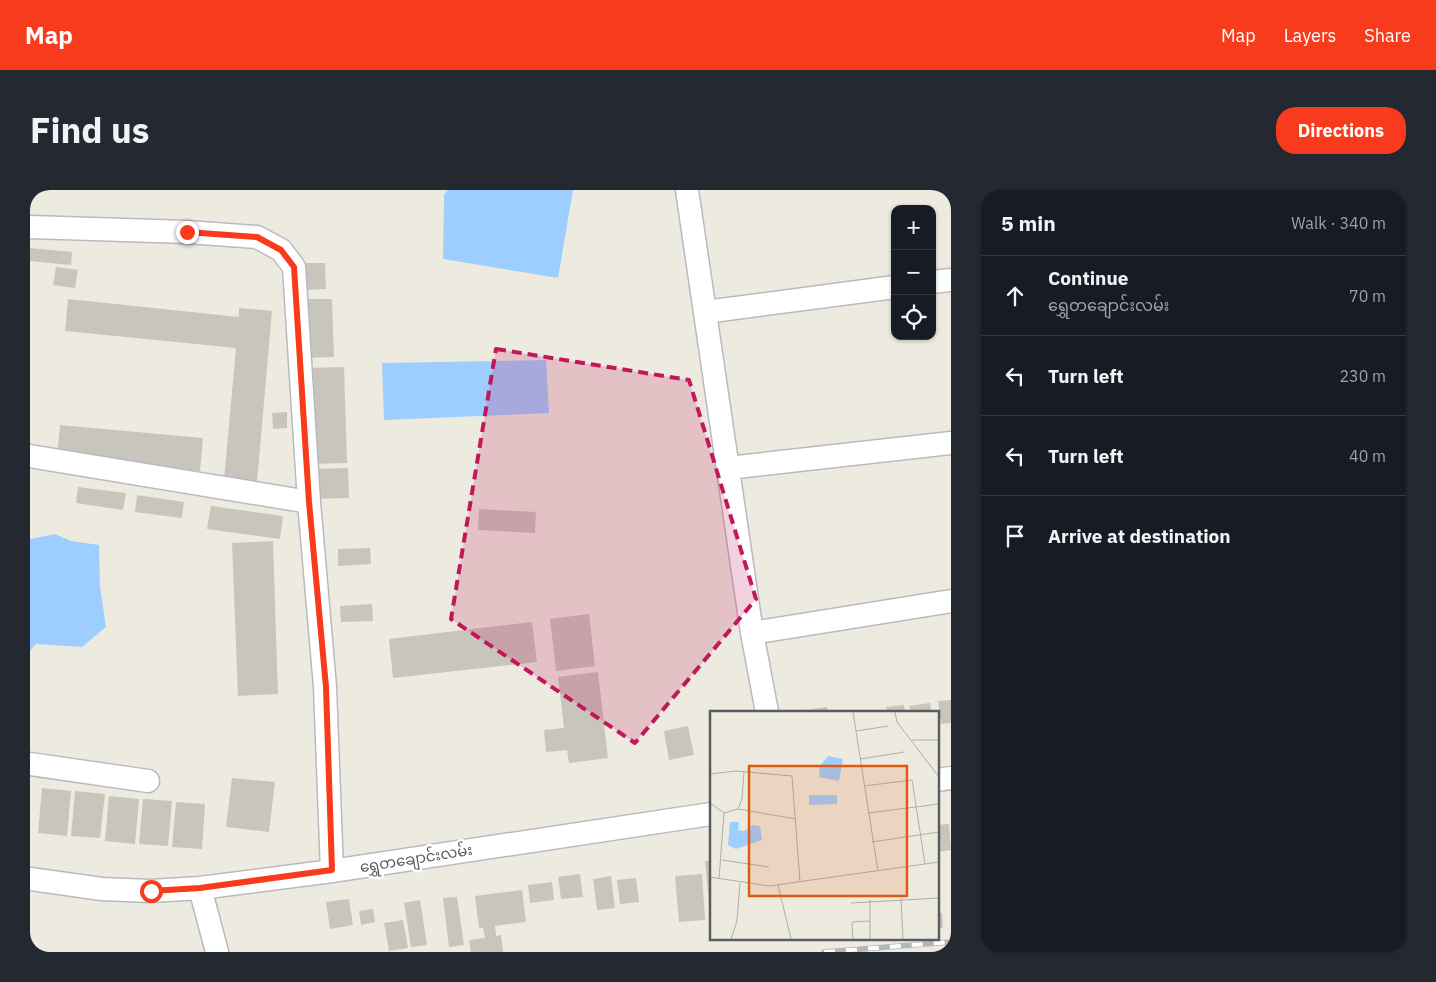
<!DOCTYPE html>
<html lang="en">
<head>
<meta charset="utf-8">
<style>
	:root { --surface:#171b24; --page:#242831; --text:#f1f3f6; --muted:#9ea1a6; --line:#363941; --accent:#f73b1c }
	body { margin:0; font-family:"IBM Plex Sans","Noto Sans Myanmar",sans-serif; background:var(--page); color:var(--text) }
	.controls { position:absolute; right:15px; top:15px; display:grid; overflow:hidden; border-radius:10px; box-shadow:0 1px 4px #0004 }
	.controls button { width:45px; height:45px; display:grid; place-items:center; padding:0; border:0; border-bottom:1px solid var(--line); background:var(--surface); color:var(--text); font:25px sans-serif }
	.stop { position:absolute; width:15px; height:15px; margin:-11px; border:4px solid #f73b1c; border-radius:50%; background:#fff }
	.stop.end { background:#f73b1c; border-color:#fff; box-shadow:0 1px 5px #0008 }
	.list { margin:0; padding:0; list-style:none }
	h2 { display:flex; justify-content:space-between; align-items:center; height:65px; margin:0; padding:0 20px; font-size:21px }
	h2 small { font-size:16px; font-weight:400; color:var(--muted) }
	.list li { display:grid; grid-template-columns:32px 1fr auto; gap:15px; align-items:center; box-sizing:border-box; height:80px; padding:0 20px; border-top:1px solid var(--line) }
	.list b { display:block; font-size:19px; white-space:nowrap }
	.list p { margin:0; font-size:16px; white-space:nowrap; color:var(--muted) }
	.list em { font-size:16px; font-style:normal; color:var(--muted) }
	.icon { flex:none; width:28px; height:28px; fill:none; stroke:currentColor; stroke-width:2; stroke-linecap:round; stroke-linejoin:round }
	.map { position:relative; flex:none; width:921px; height:762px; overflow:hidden; border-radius:20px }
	header { display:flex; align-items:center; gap:30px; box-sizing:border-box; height:70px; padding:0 25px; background:var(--accent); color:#fff }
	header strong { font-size:24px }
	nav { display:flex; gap:28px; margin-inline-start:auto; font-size:18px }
	.intro { display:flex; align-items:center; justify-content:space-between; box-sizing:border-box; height:120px; padding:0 30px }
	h1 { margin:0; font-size:35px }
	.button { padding:12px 22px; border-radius:20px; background:var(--accent); color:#fff; font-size:18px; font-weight:700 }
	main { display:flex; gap:30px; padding:0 30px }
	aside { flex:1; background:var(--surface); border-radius:20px; box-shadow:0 1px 4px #0004 }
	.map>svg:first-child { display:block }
	.water { fill:#9eceff }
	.building { fill:#c8c5bd }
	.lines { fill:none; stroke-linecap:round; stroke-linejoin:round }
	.minor-casing { stroke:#b8bac0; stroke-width:25 }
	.minor { stroke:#fff; stroke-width:22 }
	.rail-casing { stroke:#b4b5b5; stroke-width:5.5 }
	.rail { stroke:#fff; stroke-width:4; stroke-dasharray:11; stroke-linecap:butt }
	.route { stroke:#f73b1c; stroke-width:6 }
	.marked { fill:#c2185b; fill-opacity:0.2; stroke:#c2185b; stroke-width:4; stroke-dasharray:10 6; stroke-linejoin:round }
	.labels { text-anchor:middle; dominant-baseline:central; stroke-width:5; stroke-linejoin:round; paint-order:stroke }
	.street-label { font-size:15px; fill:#595c62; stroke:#fff }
	.inset-road { fill:none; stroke:#aeaeaa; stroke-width:1 }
	.view { fill:#e15910; fill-opacity:0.15; stroke:#e15910; stroke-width:2.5 }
	.inset-edge { fill:none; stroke:#595c62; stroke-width:2.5 }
</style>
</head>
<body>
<header>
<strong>Map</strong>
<nav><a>Map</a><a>Layers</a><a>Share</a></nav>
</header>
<div class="intro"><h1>Find us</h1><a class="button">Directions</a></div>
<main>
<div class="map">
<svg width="921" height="762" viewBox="0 0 921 762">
	<rect width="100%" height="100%" fill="#edebe0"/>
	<!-- water -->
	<path class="water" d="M418 0H543L528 88 413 69 414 5Z
		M516 170 519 223 354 230 352 173Z
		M25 344 41 351 69 355 70 396 76 437 52 457 6 454 0 461V349Z"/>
	<!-- building -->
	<path class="building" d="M0 58 42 62 41 75 0 71Z
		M273 73H295L296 99 274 100Z
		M26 77 48 80 45 98 23 95Z
		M38 109 209 127V118L242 121 227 292 194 289 206 158 35 141Z
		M274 109H302L304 167 276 168Z
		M314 177 317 273 281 274 278 178Z
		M257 222V238L243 239 242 223Z
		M30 235 173 248 170 281 27 267Z
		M318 278 319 308 283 309 282 279Z
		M48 297 96 303 93 320 46 313Z
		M107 305 154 312 152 328 105 322Z
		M181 316 253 326 250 349 177 339Z
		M449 319 506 322 505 343 448 340Z
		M243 351 248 504 208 506 202 353Z
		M340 358 341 374 308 376V359Z
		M342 414 343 431 311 432 310 416Z
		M559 424 565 476 526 481 520 429Z
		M502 432 507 472 363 488 359 449Z
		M568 482 578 568 539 573 537 560 516 562 514 540 534 538 528 487Z
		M921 510V533L911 534 908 511Z
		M900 513 901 522H880L879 516Z
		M874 515 875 522H857L856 517Z
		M797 517 798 522H769V521Z
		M658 536 664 565 639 570 634 541Z
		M202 588 245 592 239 642 196 637Z
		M12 598 41 601 37 646 8 643Z
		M45 601 75 604 70 648 41 646Z
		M79 606 109 609 105 654 75 651Z
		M113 609 142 611 138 656 109 654Z
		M146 612 175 614 172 659 142 657Z
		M919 634 921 660 907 662V635Z
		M675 671H681V725H680Z
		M550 684 553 707 531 709 528 687Z
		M672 684 675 730 649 732 645 686Z
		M581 686 585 718 567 720 563 689Z
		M606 688 609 712 590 714 587 690Z
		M522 692 524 710 500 713 498 695Z
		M492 700 496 732 465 736 466 746 471 745 473 762H441L439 750 455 748 453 738H449L445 706Z
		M427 707 434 755 419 757 413 708Z
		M319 709 323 735 300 739 296 712Z
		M390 710 397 755 381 757 374 713Z
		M343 719 345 732 331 735 329 721Z
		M907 723H912L913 738H907Z
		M373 730 378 758 359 761 354 733Z"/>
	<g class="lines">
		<!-- minor casing -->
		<g class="minor-casing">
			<path id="minor" d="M657 0 722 443 737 522
				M0 37 157 42 227 47 251 60 264 77 279 312 295 497 302 681
				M902 92 921 90
				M675 122 865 97
				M0 266 279 312
				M698 278 921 253
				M722 443 921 411
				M0 574 118 591
				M907 590 921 588
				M0 689 72 699 121 701 170 698 302 681 681 624
				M170 698 187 762"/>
		</g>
		<!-- minor -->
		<use href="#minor" class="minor"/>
		<!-- rail casing -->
		<g class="rail-casing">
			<path id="rail" d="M794 762 921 752"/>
		</g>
		<!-- rail -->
		<use href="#rail" class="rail"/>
	</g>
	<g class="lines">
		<!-- route -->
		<path class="route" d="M121 701 170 698 302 680 296 497 279 312 264 77 251 60 227 47 157 42"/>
	</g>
	<!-- marked area -->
	<path class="marked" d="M466 159 659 190 726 409 605 553 421 429Z"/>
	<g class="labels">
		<!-- street labels -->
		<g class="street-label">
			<text transform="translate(386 668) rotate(-9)">ရွှေတချောင်းလမ်း</text>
		</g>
	</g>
	<!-- overview -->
	<g transform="translate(680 521)">
		<rect width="229" height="229" fill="#edebe0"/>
		<path d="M118 45 133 48 129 70 109 66 110 55ZM99 84H127V93L99 94ZM20 111H29L28 119 34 120 43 114 50 115 52 129 26 138 18 134Z" fill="#9eceff"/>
		<path class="inset-road" d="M143 1 168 160M185 1 187 11 229 66M146 20 178 15M202 29H229M150 48 194 41M0 63 26 60 82 65 90 171M154 75 202 69 215 153M0 92 14 102 28 98 32 88 34 60M28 98 86 108M158 102 229 93M162 131 229 121M12 149 59 156M0 166 59 175 229 151M9 168 14 102M68 174 81 228M191 187 193 228M141 192 229 187M21 228 27 210 30 172M143 228 142 211 160 210M160 228V189"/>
		<path class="view" d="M39 55H197V185H39Z"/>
		<rect width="229" height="229" class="inset-edge"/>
	</g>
</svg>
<div class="controls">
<button>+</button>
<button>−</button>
<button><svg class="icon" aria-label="locate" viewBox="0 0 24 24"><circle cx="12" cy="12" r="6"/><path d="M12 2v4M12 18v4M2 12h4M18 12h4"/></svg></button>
</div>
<div class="stop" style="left:121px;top:701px"></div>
<div class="stop end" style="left:157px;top:42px"></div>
</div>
<aside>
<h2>5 min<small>Walk · 340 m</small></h2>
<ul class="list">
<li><svg class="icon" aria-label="ahead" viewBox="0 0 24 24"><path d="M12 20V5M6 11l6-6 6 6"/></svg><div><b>Continue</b><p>ရွှေတချောင်းလမ်း</p></div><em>70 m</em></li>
<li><svg class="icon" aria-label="left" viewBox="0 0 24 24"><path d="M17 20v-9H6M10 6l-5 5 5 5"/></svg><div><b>Turn left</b></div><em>230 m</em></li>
<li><svg class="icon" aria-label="left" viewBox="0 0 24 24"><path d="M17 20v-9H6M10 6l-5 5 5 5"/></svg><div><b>Turn left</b></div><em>40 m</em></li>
<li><svg class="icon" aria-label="arrive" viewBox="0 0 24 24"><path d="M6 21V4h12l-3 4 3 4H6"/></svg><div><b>Arrive at destination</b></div></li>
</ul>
</aside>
</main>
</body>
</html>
